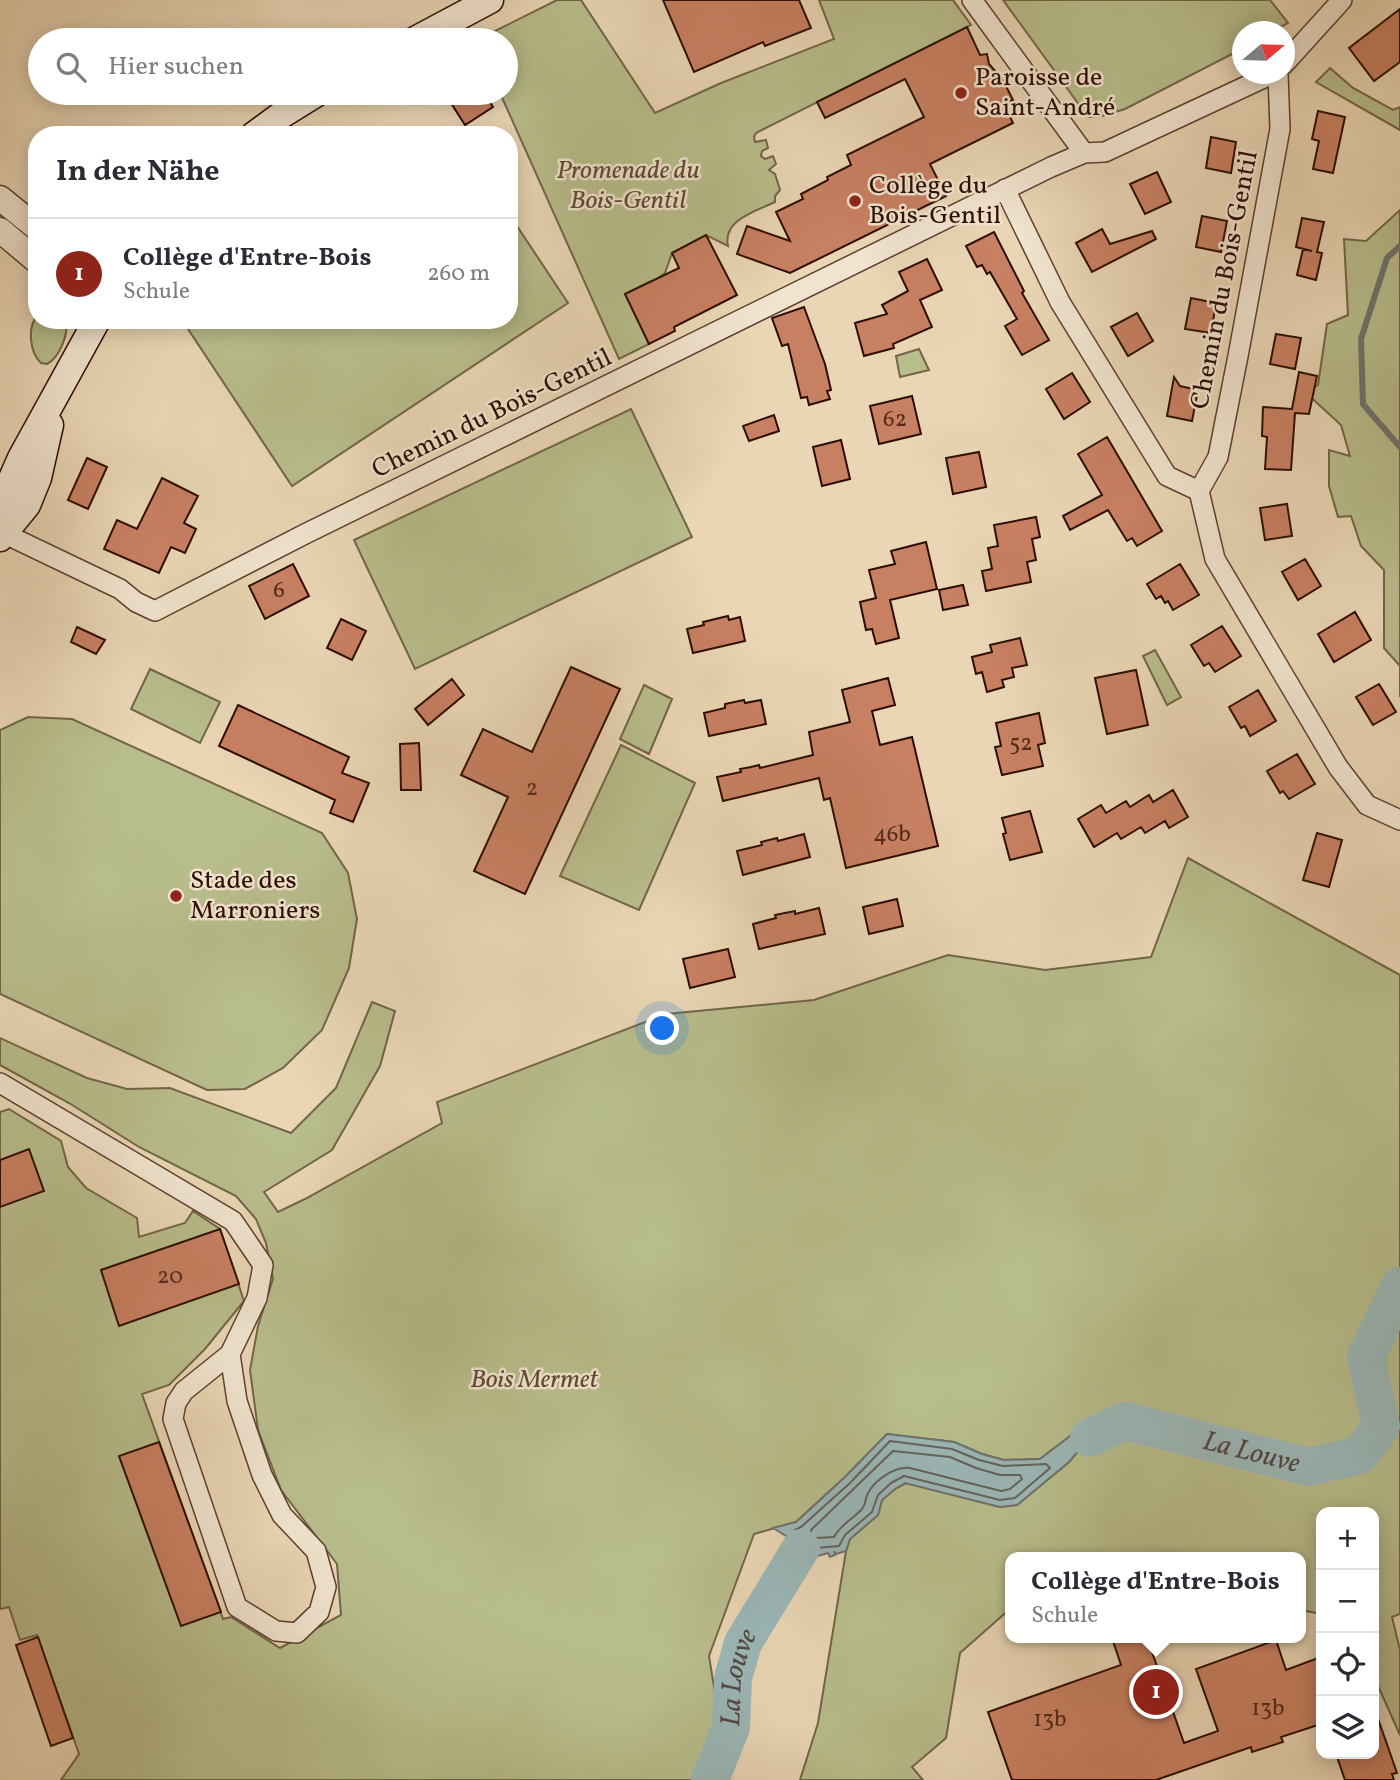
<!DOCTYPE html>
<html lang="de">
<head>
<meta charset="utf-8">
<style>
	:root { --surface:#fff; --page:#f2f2f3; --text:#2b2b33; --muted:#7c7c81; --line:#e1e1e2; --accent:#8f2418 }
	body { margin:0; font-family:Vollkorn,serif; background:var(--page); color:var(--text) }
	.controls { position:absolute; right:21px; bottom:21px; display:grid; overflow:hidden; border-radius:14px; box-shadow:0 4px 18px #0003 }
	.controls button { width:63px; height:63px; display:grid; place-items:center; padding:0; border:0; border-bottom:2px solid var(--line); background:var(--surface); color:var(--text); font:35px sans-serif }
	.compass { position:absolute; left:1232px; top:21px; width:63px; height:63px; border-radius:50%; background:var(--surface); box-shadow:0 4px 18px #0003; rotate:71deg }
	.you { position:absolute; left:663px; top:1029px; width:24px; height:24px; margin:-18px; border:5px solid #fff; border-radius:50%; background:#1a73e8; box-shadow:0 0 0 10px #1a73e833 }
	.badge { display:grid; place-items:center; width:46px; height:46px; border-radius:50%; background:var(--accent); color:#fff; font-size:23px; font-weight:700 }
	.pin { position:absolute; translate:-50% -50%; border:4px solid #fff; box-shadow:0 2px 7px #0006 }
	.popup { position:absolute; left:1005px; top:1552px; width:301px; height:91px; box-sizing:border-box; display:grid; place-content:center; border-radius:14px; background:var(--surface); filter:drop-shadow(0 2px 5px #0005); font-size:23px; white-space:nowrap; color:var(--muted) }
	.popup b { font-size:26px; color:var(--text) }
	.popup::after { content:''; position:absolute; left:50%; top:100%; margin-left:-14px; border:14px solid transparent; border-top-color:var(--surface) }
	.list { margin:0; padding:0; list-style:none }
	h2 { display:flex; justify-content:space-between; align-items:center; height:91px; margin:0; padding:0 28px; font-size:30px }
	h2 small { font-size:23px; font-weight:400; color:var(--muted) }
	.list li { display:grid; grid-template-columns:46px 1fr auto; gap:21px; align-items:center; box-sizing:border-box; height:112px; padding:0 28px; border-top:2px solid var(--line) }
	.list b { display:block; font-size:26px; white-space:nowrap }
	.list p { margin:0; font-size:23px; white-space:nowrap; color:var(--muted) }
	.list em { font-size:23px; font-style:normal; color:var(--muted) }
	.icon { flex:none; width:38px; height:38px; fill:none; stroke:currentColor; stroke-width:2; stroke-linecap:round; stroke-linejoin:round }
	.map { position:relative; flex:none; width:1400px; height:1780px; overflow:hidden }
	.search { position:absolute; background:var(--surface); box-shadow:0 4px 18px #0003; left:28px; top:28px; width:490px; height:77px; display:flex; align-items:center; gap:18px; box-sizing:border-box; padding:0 24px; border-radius:38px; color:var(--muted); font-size:26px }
	.panel { position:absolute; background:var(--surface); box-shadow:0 4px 18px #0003; left:28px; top:126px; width:490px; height:203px; border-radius:28px }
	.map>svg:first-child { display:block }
	.green { fill:#b8bd8c; stroke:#726548; stroke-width:2 }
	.water { fill:#9bb7b7; stroke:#6f736f; stroke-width:2 }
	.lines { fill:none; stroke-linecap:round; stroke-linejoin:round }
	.shore { stroke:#64625d; stroke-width:2 }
	.stream { stroke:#6f736f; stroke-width:6 }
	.river { stroke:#9bb7b7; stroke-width:38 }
	.building { fill:#c88062; stroke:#2d0d03; stroke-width:2 }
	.minor-casing { stroke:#5c3f30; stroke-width:22 }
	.tertiary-casing { stroke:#5c3f30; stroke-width:27 }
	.secondary-casing { stroke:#2d0d03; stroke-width:29 }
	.minor { stroke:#f1e4cf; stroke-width:19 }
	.tertiary { stroke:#f1e4cf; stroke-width:24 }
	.secondary { stroke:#f1e4cf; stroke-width:26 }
	.poi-dot { fill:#8f2418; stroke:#f1e4cf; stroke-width:2.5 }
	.labels { text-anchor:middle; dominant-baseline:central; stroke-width:5; stroke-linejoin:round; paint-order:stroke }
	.number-label { font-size:23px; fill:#542a1b }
	.poi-label { font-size:26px; fill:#2d0d03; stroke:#f1e4cf; text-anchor:start }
	.park-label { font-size:26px; font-style:italic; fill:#5e4b33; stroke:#f1e4cf }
	.street-label { font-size:26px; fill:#2d0d03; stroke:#f1e4cf }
	.water-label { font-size:28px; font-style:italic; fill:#544842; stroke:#f1e4cf }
</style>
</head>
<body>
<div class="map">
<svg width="1400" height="1780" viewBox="0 0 1400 1780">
	<rect width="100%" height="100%" fill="#ead6b5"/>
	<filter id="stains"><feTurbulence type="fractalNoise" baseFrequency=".00286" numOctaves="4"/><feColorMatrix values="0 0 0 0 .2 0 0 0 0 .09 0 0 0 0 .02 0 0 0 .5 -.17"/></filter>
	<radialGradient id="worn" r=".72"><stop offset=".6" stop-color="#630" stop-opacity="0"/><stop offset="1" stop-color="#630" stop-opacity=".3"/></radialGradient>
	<!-- green -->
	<path class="green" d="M557 0H581L655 113 721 83 834 39 819 0H953L971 25 756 133 754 137 755 142 766 140 768 148 762 151 761 156 765 159 773 156 776 164 769 170 775 174 780 190 775 196V202C756 211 722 220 728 246L706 235 672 253 665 273 652 283 651 281 625 294 649 344 619 359 500 93H506V40L479 39Z
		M1003 0H1270L1288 23 1273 31 1242 32V49L1125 109 1102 116 1088 117Z
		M1330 68 1353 88 1393 110 1400 107V130L1316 82Z
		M1400 210V697V666L1384 648V570L1361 546 1351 516 1338 517 1329 486V450L1350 456 1341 425 1305 392 1318 385 1327 324 1348 315 1344 239 1366 241Z
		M509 214 568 303 292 486 182 320H509Z
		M37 316V320H65C70 333 59 358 47 364L41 363C30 353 27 328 37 316Z
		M919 349 929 370 900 377 896 356Z
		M631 409 692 537 415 669 354 540Z
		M1155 650 1181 697 1167 705 1143 656Z
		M150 669 220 702 200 743 131 709Z
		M644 685 672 699 649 754 620 739Z
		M28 717 72 719 322 833 348 873 357 919 349 968 322 1030 283 1068 245 1089 207 1090 0 994V730Z
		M621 745 695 783 639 910 560 876Z
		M1188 858 1400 975V1614L1392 1617 1400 1650V1735L1374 1677V1512H1321V1614L1301 1610V1557H1011V1608L960 1653 946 1738 912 1767 923 1780H800L818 1723 846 1551 850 1539 878 1515 882 1500 895 1489 906 1483 1000 1507 1017 1505 1069 1462 1089 1438 1090 1421 1040 1459 1004 1460 982 1454 954 1442 887 1434 845 1477 796 1522 754 1534 709 1656 729 1780H61L79 1754 37 1635 20 1640 9 1607 0 1609V1112L9 1109 61 1141 68 1167 86 1188 137 1218 139 1237 185 1223 193 1211 220 1229 244 1301 205 1349 169 1385 142 1394 223 1619 231 1617 280 1648 341 1615 337 1564 281 1490 258 1430 250 1370 258 1326 273 1279 266 1243 256 1219 236 1196 139 1147 69 1103 0 1065V1038L87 1078 127 1089 170 1088 291 1133 336 1088 372 1002 395 1011 380 1066 332 1150 264 1192 278 1212 305 1199 442 1123 437 1102 666 1014 814 1000 948 955 1045 970 1151 957Z"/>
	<!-- water -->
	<path class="water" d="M1091 1420 1089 1438 1069 1462 1017 1505 1000 1507 905 1483 895 1489 882 1500 878 1515 850 1539 846 1551 836 1554 834 1551 835 1555 830 1557 828 1553 818 1556 773 1528 796 1522 845 1477 887 1434 954 1442 982 1454 1004 1460 1040 1459Z"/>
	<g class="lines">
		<!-- shore -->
		<path class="shore" d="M890 1441 952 1449 979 1460 1003 1466 1046 1464 1050 1468 1015 1498 1000 1500 904 1476 891 1483 878 1495 872 1512 845 1535 839 1546 816 1548 795 1535V1530L801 1527 850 1483Z
			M893 1451 950 1457 976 1468 1000 1475H1020L1022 1479 1010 1489 1001 1491 910 1468C895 1466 875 1480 868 1493 865 1499 866 1504 862 1509 853 1519 840 1525 834 1537L817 1538 811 1535V1530Z"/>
		<!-- stream -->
		<path class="stream" d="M1400 246 1387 258 1361 339 1363 404 1400 447"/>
		<!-- river -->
		<g class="river">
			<path id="s1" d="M1089 1438 1125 1421 1309 1467 1360 1455 1381 1426 1366 1357 1400 1286"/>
			<path id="s2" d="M710 1780 731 1727 733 1678 743 1643 801 1548"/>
		</g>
	</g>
	<!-- building -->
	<path class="building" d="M663 0H799L811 28 765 46 763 42 694 72Z
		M1400 9V62L1374 81 1349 48Z
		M967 27 980 55 987 54 989 64 1003 80 1013 100 1004 104 1013 123 930 164 946 196 790 273 737 254 747 226 790 241 776 212 803 199 801 194 828 180 827 177 851 165 847 155 924 117 905 79 825 118 817 102Z
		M466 93H484L493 107 465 125 451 103Z
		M1318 111 1345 117 1333 173 1313 169 1319 141 1312 139Z
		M1211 137 1236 142 1231 173 1206 168Z
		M1157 172 1171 202 1145 214 1130 184Z
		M1202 216 1227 221 1221 252 1196 247Z
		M1302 218 1324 222 1317 252 1322 253 1316 280 1297 275 1303 249 1312 251 1296 247Z
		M1102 229 1110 244 1152 231 1156 239 1092 272 1076 243Z
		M994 232 1024 291 1022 293 1049 340 1022 355 1005 326 1017 319 990 272 987 274 982 265 977 267 966 246Z
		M706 235 737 295 674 327 675 331 649 344 625 294 679 268 672 253Z
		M927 259 942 290 920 300 932 327 893 344 894 348 864 356 855 323 887 314 882 305 908 291 899 272Z
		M1191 298 1216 303 1211 333 1185 329Z
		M804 307 825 364 831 390 827 391 830 399 809 405 807 397 801 398 788 344 782 346 772 318Z
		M1137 313 1153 341 1128 356 1111 327Z
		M1276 334 1301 338 1295 369 1270 364Z
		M1299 372 1317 376 1309 414 1295 413 1291 470 1265 469 1267 437 1262 436 1263 407 1292 409Z
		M1072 373 1090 402 1064 419 1046 389Z
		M1174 377 1180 386 1198 390 1192 421 1167 416Z
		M912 396 921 434 879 444 870 406Z
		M774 415 779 431 749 441 743 426Z
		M1107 437 1162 531 1137 546 1132 538 1127 541 1108 510 1070 530 1063 516 1102 495 1078 454Z
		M841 440 850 479 822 486 813 447Z
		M979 452 986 487 953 494 946 458Z
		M87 458 107 467 88 509 68 500Z
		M162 478 198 496 184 523 196 529 185 553 171 547 159 573 104 549 117 520 137 529Z
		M1287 504 1292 536 1265 540 1260 508Z
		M1036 517 1040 537 1032 539 1036 560 1027 562 1031 582 986 591 982 571 992 569 988 548 998 546 994 525Z
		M926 542 937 589 890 600 899 638 876 644 872 629 866 630 860 602 876 598 869 570 895 564 891 551Z
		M1305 559 1321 586 1298 600 1282 572Z
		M293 564 309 596 265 619 249 586Z
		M1180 564 1199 595 1173 610 1168 601 1165 603 1161 596 1156 599 1147 584Z
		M963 585 968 605 943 610 939 590Z
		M1355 612 1371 640 1334 662 1318 634Z
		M728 616 729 620 740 617 745 641 693 653 687 629 704 625 703 622Z
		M341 619 366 631 352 660 327 648Z
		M1222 626 1241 656 1215 672 1209 663 1204 666 1191 645Z
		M77 627 105 640 96 654 71 642Z
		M1020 638 1027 665 1012 668 1014 677 1002 680 1004 687 987 692 982 672 976 674 972 657 992 652 990 645Z
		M571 667 620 689 525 894 474 871 508 797 461 775 483 729 532 752Z
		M1136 670 1148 725 1107 734 1095 678Z
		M888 678 895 705 872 711 880 745 912 737 938 846 846 868 830 798 824 800 819 778 723 801 717 777 741 772 740 769 751 767 759 765 760 768 813 755 809 732 850 722 842 690Z
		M452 679 464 695 428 725 415 709Z
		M1379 684 1396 712 1373 725 1356 697Z
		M1258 690 1276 721 1250 736 1245 726 1241 728 1229 707Z
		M744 700 745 703 761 700 766 724 709 736 704 713 725 708V704Z
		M238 705 349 757 342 773 369 783 353 822 330 813 335 800 219 746Z
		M1039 713 1045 743 1038 745 1043 766 1002 775 995 747 1001 746 996 723Z
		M419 743 421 790H401L400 744Z
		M1297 754 1315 784 1289 799 1283 791 1280 793 1267 771Z
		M1173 790 1188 817 1169 828 1165 821 1145 833 1141 827 1121 839 1117 833 1094 847 1078 819 1101 805 1106 813 1126 801 1130 807 1149 795 1153 802Z
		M1030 811 1042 852 1010 860 1003 834 1006 833 1002 818Z
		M1317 833 1342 840 1329 887 1303 880Z
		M804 834 810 857 743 875 737 851 762 845 761 842 777 838 778 841Z
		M897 899 903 926 869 934 863 907Z
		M819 908 825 934 759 949 753 924 776 918 775 915 795 911V914Z
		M728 949 735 977 690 988 683 959Z
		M29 1149 44 1191 0 1207V1160Z
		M220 1229 239 1284 119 1326 101 1270Z
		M159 1442 221 1612 181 1626 119 1456Z
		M38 1637 73 1738 51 1746 16 1645Z
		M1112 1638H1147L1184 1743 1218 1731 1196 1669 1276 1640 1286 1670 1321 1657V1724L1281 1737 1283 1742 1252 1752 1251 1747 1156 1780H1012L988 1712 1121 1665Z
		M1374 1713H1376L1397 1773 1392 1774 1394 1780H1345L1336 1754H1374Z"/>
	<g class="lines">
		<!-- minor casing -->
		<g class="minor-casing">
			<path id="minor" d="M972 0 1084 153
				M1284 64 1342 0
				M1278 74 1280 129 1238 356 1218 457 1199 491 1215 559 1338 767 1367 805 1400 820
				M1005 189 1060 302 1167 476 1199 491
				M3 533 120 589 136 602 155 611 305 534 1051 167 1084 153 1105 152 1272 74
				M0 1083 233 1221 263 1265 257 1298 230 1354 184 1391 176 1403 173 1419 237 1607 276 1631 297 1633 319 1612 326 1587 316 1551 282 1515 262 1475 237 1401 230 1354"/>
		</g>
		<!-- tertiary casing -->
		<g class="tertiary-casing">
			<path id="tertiary" d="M0 198 37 228
				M0 230 37 261"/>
		</g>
		<!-- secondary casing -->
		<g class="secondary-casing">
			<path id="secondary" d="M415 40 490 0
				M254 135 280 116 317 93
				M3 533 5 497 7 490 21 458 97 320
				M0 538 27 505 38 478 50 425"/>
		</g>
		<!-- minor -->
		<use href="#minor" class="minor"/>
		<!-- tertiary -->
		<use href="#tertiary" class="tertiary"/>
		<!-- secondary -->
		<use href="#secondary" class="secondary"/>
	</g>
	<!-- markers -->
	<g class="poi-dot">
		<circle cx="961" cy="93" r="7"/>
		<circle cx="855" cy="201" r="7"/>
		<circle cx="176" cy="896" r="7"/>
	</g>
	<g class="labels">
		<!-- number labels -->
		<g class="number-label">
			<text x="895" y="420">62</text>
			<text x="279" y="591">6</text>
			<text x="1021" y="744">52</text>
			<text x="532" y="789">2</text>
			<text x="892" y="835">46b</text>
			<text x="170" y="1277">20</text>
			<text x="1268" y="1709">13b</text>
			<text x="1050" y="1720">13b</text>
		</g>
		<!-- poi labels -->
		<g class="poi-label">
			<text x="975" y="78">Paroisse de<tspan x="975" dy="30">Saint-André</tspan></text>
			<text x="869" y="186">Collège du<tspan x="869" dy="30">Bois-Gentil</tspan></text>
			<text x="190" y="881">Stade des<tspan x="190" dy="30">Marroniers</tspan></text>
		</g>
		<!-- park labels -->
		<g class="park-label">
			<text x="628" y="171">Promenade du<tspan x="628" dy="30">Bois-Gentil</tspan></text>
			<text x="534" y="1380">Bois Mermet</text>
		</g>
		<!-- street labels -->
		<g class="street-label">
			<text transform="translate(1225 280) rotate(-79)">Chemin du Bois-Gentil</text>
			<text transform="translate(492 414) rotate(-26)">Chemin du Bois-Gentil</text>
		</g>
		<!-- water labels -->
		<g class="water-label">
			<text stroke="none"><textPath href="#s1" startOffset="170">La Louve</textPath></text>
			<text stroke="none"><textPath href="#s2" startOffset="107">La Louve</textPath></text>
		</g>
	</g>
	<rect width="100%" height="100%" filter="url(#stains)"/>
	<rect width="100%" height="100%" fill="url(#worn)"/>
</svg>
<div class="controls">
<button>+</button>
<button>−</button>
<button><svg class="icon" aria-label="locate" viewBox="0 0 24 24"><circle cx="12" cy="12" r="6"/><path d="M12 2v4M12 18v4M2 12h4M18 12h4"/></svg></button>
<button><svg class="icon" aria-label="layers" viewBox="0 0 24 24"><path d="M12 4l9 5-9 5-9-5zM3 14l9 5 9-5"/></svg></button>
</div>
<svg class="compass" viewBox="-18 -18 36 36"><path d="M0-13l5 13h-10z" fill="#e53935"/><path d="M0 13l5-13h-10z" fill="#7c7c81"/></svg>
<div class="you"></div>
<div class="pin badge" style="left:1156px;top:1692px">1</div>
<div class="popup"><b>Collège d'Entre-Bois</b>Schule</div>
<div class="search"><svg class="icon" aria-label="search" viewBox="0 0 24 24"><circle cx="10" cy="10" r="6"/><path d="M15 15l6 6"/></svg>Hier suchen</div>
<section class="panel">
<h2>In der Nähe<small></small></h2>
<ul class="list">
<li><span class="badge">1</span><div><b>Collège d'Entre-Bois</b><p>Schule</p></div><em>260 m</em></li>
</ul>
</section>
</div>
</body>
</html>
